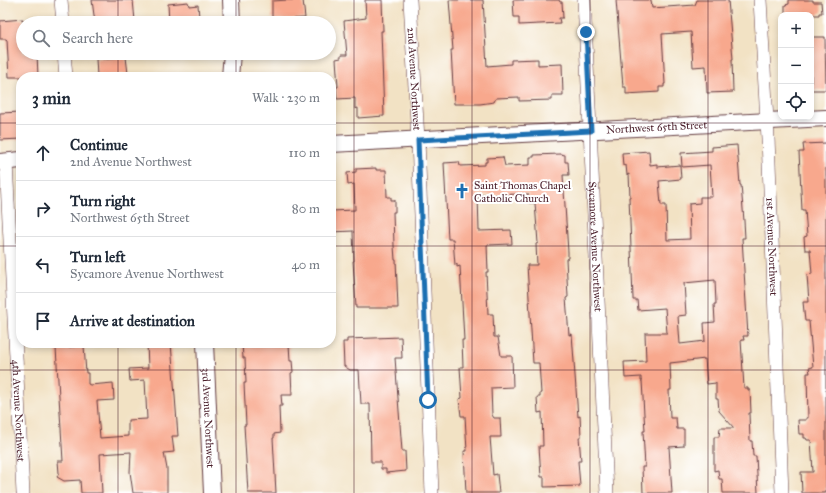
<!DOCTYPE html>
<html lang="en">
<head>
<meta charset="utf-8">
<style>
	:root { --surface:#fff; --page:#f6f6f7; --text:#1f2937; --muted:#747a83; --line:#e0e1e3 }
	body { margin:0; font-family:"IM FELL Great Primer",serif; background:var(--page); color:var(--text) }
	.controls { position:absolute; right:12px; top:12px; display:grid; overflow:hidden; border-radius:8px; box-shadow:0 2px 6px #0003 }
	.controls button { width:36px; height:36px; display:grid; place-items:center; padding:0; border:0; border-bottom:1px solid var(--line); background:var(--surface); color:var(--text); font:20px sans-serif }
	.stop { position:absolute; width:12px; height:12px; margin:-9px; border:3px solid #1f6fb2; border-radius:50%; background:#fff }
	.stop.end { background:#1f6fb2; border-color:#fff; box-shadow:0 1px 4px #0008 }
	.list { margin:0; padding:0; list-style:none }
	h2 { display:flex; justify-content:space-between; align-items:center; height:52px; margin:0; padding:0 16px; font-size:17px }
	h2 small { font-size:13px; font-weight:400; color:var(--muted) }
	.list li { display:grid; grid-template-columns:26px 1fr auto; gap:12px; align-items:center; box-sizing:border-box; height:56px; padding:0 16px; border-top:1px solid var(--line) }
	.list b { display:block; font-size:15px; white-space:nowrap }
	.list p { margin:0; font-size:13px; white-space:nowrap; color:var(--muted) }
	.list em { font-size:13px; font-style:normal; color:var(--muted) }
	.icon { flex:none; width:22px; height:22px; fill:none; stroke:currentColor; stroke-width:2; stroke-linecap:round; stroke-linejoin:round }
	.map { position:relative; flex:none; width:826px; height:493px; overflow:hidden }
	.search { position:absolute; background:var(--surface); box-shadow:0 2px 6px #0003; left:16px; top:16px; width:320px; height:44px; display:flex; align-items:center; gap:10px; box-sizing:border-box; padding:0 14px; border-radius:22px; color:var(--muted); font-size:15px }
	.panel { position:absolute; background:var(--surface); box-shadow:0 2px 6px #0003; left:16px; top:72px; width:320px; height:276px; border-radius:16px }
	.map>svg:first-child { display:block }
	.building { fill:#f8a88d; fill-rule:evenodd }
	.lines { fill:none; stroke-linecap:round; stroke-linejoin:round }
	.minor-casing { stroke:#633c42; stroke-width:14 }
	.tertiary-casing { stroke:#633c42; stroke-width:18 }
	.minor { stroke:#fff; stroke-width:13 }
	.tertiary { stroke:#fff; stroke-width:16 }
	.route { stroke:#1f6fb2; stroke-width:5 }
	.grid { fill:none; stroke:#4a1f2b; stroke-width:1; stroke-opacity:0.55 }
	.labels { text-anchor:middle; dominant-baseline:central; stroke-width:4; stroke-linejoin:round; paint-order:stroke }
	.street-label { font-size:11px; fill:#4a1f2b; stroke:#fff }
	.poi-label { font-size:11px; fill:#4a1f2b; stroke:#fff; text-anchor:start }
</style>
</head>
<body>
<div class="map">
<svg width="826" height="493" viewBox="0 0 826 493">
	<rect width="100%" height="100%" fill="#fff"/>
	<filter id="ink" filterUnits="userSpaceOnUse"><feTurbulence type="fractalNoise" baseFrequency=".025" numOctaves="2"/><feDisplacementMap in="SourceGraphic" scale="8" xChannelSelector="R" yChannelSelector="G"/><feConvolveMatrix kernelMatrix="1 2 1 2 8 2 1 2 1" color-interpolation-filters="sRGB"/></filter>
	<filter id="wash" filterUnits="userSpaceOnUse"><feTurbulence type="fractalNoise" baseFrequency=".012" numOctaves="4" result="noise"/><feDisplacementMap in="SourceGraphic" scale="16" xChannelSelector="R" yChannelSelector="G"/><feGaussianBlur stdDeviation="0.9" result="paint"/><feColorMatrix in="noise" values="0 0 0 0 0 0 0 0 0 0 0 0 0 0 0 0 0 1.4 0 .05"/><feComposite in="paint" operator="in"/></filter>
	<g filter="url(#wash)">
		<rect width="100%" height="100%" fill="#f2e2c4"/>
		<g id="blocks">
			<!-- building -->
			<path class="building" d="M92 0H133L135 21H128V23H95Z
				M288 0H303L305 18 274 20V18H272V1Z
				M365 0H382L383 31H381L384 116 358 118V108L355 109V98L337 99 336 87H338L336 59 341 58V55H347L344 21 366 18Z
				M449 0H483L487 66 511 64V60L538 59V65L562 64 563 95H552V100L519 101V97L496 98 494 102 480 104H454L451 50H453Z
				M513 0H559L560 2H562L563 18H559L560 23 519 25V17H514Z
				M616 0H651L652 8 695 5 697 0H728L733 59H732L733 92 707 93 706 66 693 67 691 32 662 34 665 84H664V87H659V92L626 94V87H623Z
				M789 0H813V2H821L822 13H819V15H785V5L789 4Z
				M188 2 189 6 198 5 199 18H196L197 23H169L168 4Z
				M23 19V53H37L38 77H9L7 40 6 39H0V21Z
				M811 37H825L826 90H811Z
				M126 57 128 74 97 76 96 59Z
				M21 112V139L0 140V113Z
				M826 143V493H802L801 472H813L811 440H807L806 438H804V434H799L798 420H806V418H808L807 373H810L809 368 813 367 809 321H805L803 302H809L807 275 812 274 810 250H805L804 237 807 236 805 210H802L799 152H804L803 144Z
				M737 145 740 185H741L744 221 745 238H742L748 336H743L744 340H741L744 388H748V390H750L751 413H749L750 441H752L753 456H756L758 493H723L722 479H719L718 470 714 471V437H719L720 428H734L719 411 718 399H716V383L707 384 705 359 670 363 671 390H669L670 418H676L677 429H684V446L669 447 672 493H643L642 467H645L643 431H645L642 381H641V377L625 378 624 362 646 361 645 333H667L665 308 638 310 637 300H633V298L629 197H630L629 174 627 175 626 165 623 166 622 153 649 151 650 165 657 164V167L680 165 681 179 659 181 661 205H666L667 240 690 239 689 204 700 203V197H712L710 165 682 167 681 153 712 151V147ZM715 280 716 304H714L715 322 704 323 705 341 680 344 678 316 686 315 684 283Z
				M560 154 565 155V162H568L569 175H563L568 252V258L566 259 568 297 566 298 569 335 572 334 578 417 580 416 581 437H579L581 461H578L580 486 544 487V477H541L539 446H543L542 412 538 413 537 397H540V393H541L539 363H533L527 265H537L536 244 538 243 535 203H529L528 194 478 195 479 231 511 230 512 244 487 245 488 272H486L488 314H493L494 337H498L501 356H512L513 387 491 388 492 415 494 418H500L501 437H490L493 475 497 474 499 493H466L464 451H467L465 416H461L459 399 462 398 460 367H463L462 340H464L460 266 457 267V264L455 265 453 239H448L444 163 459 162 460 166 485 165V162H487V158L503 157 505 166 530 165V157H534V155Z
				M376 168V170H386L387 197H391V200H395V212H393L394 246 395 260H396L398 308H356L353 261H354L353 231 331 232V211L355 210 354 184 348 185 347 173 356 172V169Z
				M401 337 402 358H395L402 451H405L406 471 386 473V469H381V462H371L370 404H361L359 370H350L344 366 343 342H347V339Z
				M147 343H171L178 436H172L174 452 164 453 167 469V493H133L130 472 131 452 100 454 102 493H81L80 480 64 481 57 477 59 473 58 461H63L56 348 84 346 86 373H88V384L90 385 113 383 114 400 97 401 100 438 128 436V420L147 419 145 380 130 381 129 369 148 368Z
				M242 343 289 344 290 361H292L293 372 291 373 292 395H281L282 406H279L280 433 274 434V438H273L276 493H248L244 425H246L244 383H246L245 358H243Z"/>
		</g>
	</g>
	<g filter="url(#ink)">
		<use href="#blocks" fill-opacity="0" stroke="#633c42" stroke-width="1"/>
		<g class="lines">
			<!-- minor casing -->
			<g class="minor-casing">
				<g id="minor">
					<path d="M61 0 63 23"/>
					<path id="s1" d="M410 0 418 140 432 493"/>
					<path id="s2" d="M584 0 607 493"/>
					<path id="s3" d="M760 0 768 138 782 493"/>
					<path d="M64 53 66 77"/>
					<path id="s4" d="M6 162 23 493"/>
				</g>
			</g>
			<!-- tertiary casing -->
			<g class="tertiary-casing">
				<g id="tertiary">
					<path d="M231 0 232 23"/>
					<path d="M230 77 232 53"/>
					<path id="s5" d="M331 144 826 118"/>
					<path d="M0 162 21 160"/>
					<path id="s6" d="M205 343 212 493"/>
				</g>
			</g>
			<!-- minor -->
			<use href="#minor" class="minor"/>
			<!-- tertiary -->
			<use href="#tertiary" class="tertiary"/>
		</g>
	</g>
	<g class="lines" filter="url(#ink)">
		<!-- route -->
		<path class="route" d="M428 400 418 140 591 131 586 32"/>
	</g>
	<!-- grid -->
	<path class="grid" d="M118 0V23M236 0V23M354 0V493M472 0V493M590 0V493M708 0V493M118 53V77M236 53V77M0 123H21M331 123H826M0 246H21M331 246H826M118 343V493M236 343V493M0 370H826"/>
	<!-- icons -->
	<defs>
		<g id="church-bare" transform="scale(1.2)"><path d="M-1.2-6h2.4v3.5h3.3v2.4h-3.3V6h-2.4V-.1h-3.3v-2.4h3.3Z" fill="#1f6fb2" stroke="#fff" stroke-width="2.5" paint-order="stroke"/></g>
	</defs>
	<g fill-rule="evenodd">
		<use href="#church-bare" x="462" y="191"/>
	</g>
	<g class="labels">
		<!-- street labels -->
		<g class="street-label">
			<text stroke="none"><textPath href="#s1" startOffset="79">2nd Avenue Northwest</textPath></text>
			<text stroke="none"><textPath href="#s5" startOffset="326">Northwest 65th Street</textPath></text>
			<text stroke="none"><textPath href="#s2" startOffset="247">Sycamore Avenue Northwest</textPath></text>
			<text stroke="none"><textPath href="#s3" startOffset="247">1st Avenue Northwest</textPath></text>
			<text stroke="none"><textPath href="#s4" startOffset="249">4th Avenue Northwest</textPath></text>
			<text stroke="none"><textPath href="#s6" startOffset="75">3rd Avenue Northwest</textPath></text>
		</g>
		<!-- poi labels -->
		<g class="poi-label">
			<text x="474" y="185">Saint Thomas Chapel<tspan x="474" dy="13">Catholic Church</tspan></text>
		</g>
	</g>
</svg>
<div class="controls">
<button>+</button>
<button>−</button>
<button><svg class="icon" aria-label="locate" viewBox="0 0 24 24"><circle cx="12" cy="12" r="6"/><path d="M12 2v4M12 18v4M2 12h4M18 12h4"/></svg></button>
</div>
<div class="stop" style="left:428px;top:400px"></div>
<div class="stop end" style="left:586px;top:32px"></div>
<div class="search"><svg class="icon" aria-label="search" viewBox="0 0 24 24"><circle cx="10" cy="10" r="6"/><path d="M15 15l6 6"/></svg>Search here</div>
<section class="panel">
<h2>3 min<small>Walk · 230 m</small></h2>
<ul class="list">
<li><svg class="icon" aria-label="ahead" viewBox="0 0 24 24"><path d="M12 20V5M6 11l6-6 6 6"/></svg><div><b>Continue</b><p>2nd Avenue Northwest</p></div><em>110 m</em></li>
<li><svg class="icon" aria-label="right" viewBox="0 0 24 24"><path d="M7 20v-9h11M14 6l5 5-5 5"/></svg><div><b>Turn right</b><p>Northwest 65th Street</p></div><em>80 m</em></li>
<li><svg class="icon" aria-label="left" viewBox="0 0 24 24"><path d="M17 20v-9H6M10 6l-5 5 5 5"/></svg><div><b>Turn left</b><p>Sycamore Avenue Northwest</p></div><em>40 m</em></li>
<li><svg class="icon" aria-label="arrive" viewBox="0 0 24 24"><path d="M6 21V4h12l-3 4 3 4H6"/></svg><div><b>Arrive at destination</b></div></li>
</ul>
</section>
</div>
</body>
</html>
